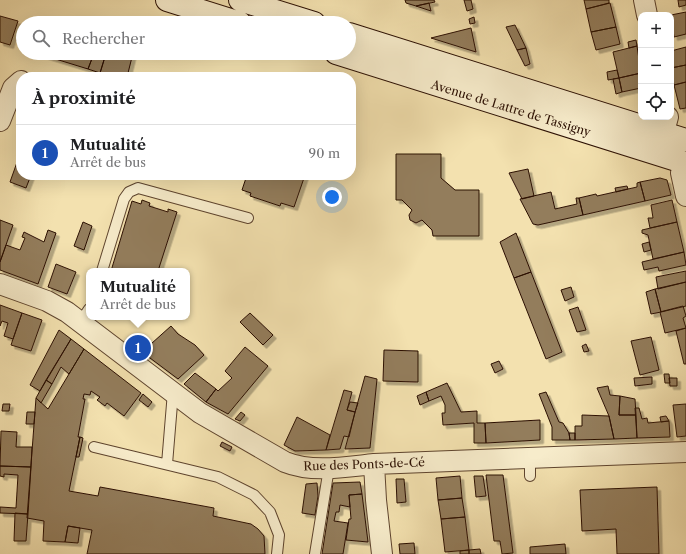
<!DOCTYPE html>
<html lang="fr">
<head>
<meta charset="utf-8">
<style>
	:root { --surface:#fff; --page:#f2f2f2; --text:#202124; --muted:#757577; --line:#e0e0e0; --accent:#db2777 }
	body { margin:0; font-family:"Libre Caslon Text",serif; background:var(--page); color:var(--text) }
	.controls { position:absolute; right:12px; top:12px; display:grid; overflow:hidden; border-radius:8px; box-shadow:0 4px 16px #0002 }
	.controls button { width:36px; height:36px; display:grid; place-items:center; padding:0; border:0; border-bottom:1px solid var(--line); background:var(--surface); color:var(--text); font:20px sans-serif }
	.you { position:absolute; left:332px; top:197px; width:14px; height:14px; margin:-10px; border:3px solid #fff; border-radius:50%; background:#1a73e8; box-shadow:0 0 0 6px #1a73e833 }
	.badge { display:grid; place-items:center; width:26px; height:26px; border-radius:50%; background:var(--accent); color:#fff; font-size:13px; font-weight:700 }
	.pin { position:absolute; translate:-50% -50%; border:2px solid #fff; box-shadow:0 1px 4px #0006 }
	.popup { position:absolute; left:86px; top:268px; width:104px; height:52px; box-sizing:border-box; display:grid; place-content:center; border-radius:8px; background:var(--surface); filter:drop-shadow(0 1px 3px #0005); font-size:13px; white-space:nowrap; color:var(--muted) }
	.popup b { font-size:15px; color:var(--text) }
	.popup::after { content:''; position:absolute; left:50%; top:100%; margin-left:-8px; border:8px solid transparent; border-top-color:var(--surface) }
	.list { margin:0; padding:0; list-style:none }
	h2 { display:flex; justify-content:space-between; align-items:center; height:52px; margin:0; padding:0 16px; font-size:17px }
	h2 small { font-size:13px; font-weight:400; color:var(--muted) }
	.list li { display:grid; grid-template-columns:26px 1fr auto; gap:12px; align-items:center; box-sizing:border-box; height:56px; padding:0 16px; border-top:1px solid var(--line) }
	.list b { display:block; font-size:15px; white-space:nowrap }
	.list p { margin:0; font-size:13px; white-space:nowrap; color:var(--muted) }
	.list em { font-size:13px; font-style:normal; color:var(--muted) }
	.icon { flex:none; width:22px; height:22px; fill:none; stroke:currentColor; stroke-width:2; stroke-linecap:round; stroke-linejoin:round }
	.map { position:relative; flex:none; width:686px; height:554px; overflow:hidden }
	.search { position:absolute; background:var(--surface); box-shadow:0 4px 16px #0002; left:16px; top:16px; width:340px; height:44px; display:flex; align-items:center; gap:10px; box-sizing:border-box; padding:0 14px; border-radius:22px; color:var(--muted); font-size:15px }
	.panel { position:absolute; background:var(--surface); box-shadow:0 4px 16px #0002; left:16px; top:72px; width:340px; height:108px; border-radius:16px }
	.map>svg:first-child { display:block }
	.building { fill:#937d5c; stroke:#2c1003; filter:url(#shadow) }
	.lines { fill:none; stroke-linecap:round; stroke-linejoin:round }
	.lane-casing { stroke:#5e442e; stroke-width:12 }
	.street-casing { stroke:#5e442e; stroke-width:22 }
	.secondary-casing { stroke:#2c1003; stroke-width:24 }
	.lane { stroke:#f7eccb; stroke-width:10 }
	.street { stroke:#f7eccb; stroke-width:20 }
	.secondary { stroke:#f7eccb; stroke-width:22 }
	.labels { text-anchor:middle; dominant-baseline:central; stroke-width:3.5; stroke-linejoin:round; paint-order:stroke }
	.street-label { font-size:12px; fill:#2c1003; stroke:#f7eccb }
</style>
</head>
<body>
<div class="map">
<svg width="686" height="554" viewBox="0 0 686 554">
	<defs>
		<filter id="shadow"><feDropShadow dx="3.5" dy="3.5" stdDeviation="0" flood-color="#0004"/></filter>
	</defs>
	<rect width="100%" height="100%" fill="#f3e1af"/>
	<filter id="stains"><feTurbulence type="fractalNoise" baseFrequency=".005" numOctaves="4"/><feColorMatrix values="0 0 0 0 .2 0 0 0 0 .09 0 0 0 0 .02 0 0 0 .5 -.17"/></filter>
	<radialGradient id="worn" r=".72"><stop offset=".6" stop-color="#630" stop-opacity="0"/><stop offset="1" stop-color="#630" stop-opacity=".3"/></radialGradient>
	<!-- building -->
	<path class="building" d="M405 0H434L435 2 416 6 406 3Z
		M464 0H471L473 9 467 11Z
		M584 0H609V3L586 9Z
		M678 0H686V5L679 7Z
		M429 3 431 11 416 6Z
		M610 3 616 27 591 32 586 9Z
		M686 12V34L674 37 671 15Z
		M0 16 18 21 10 45 0 42Z
		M474 17 475 23 470 24 469 19Z
		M35 18 45 21 46 23H32Z
		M23 23V43L17 41Z
		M515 25 526 48 517 50 506 27Z
		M616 27 620 44 596 50 591 32Z
		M471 28 476 52 431 38Z
		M636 40 637 46 629 48 628 42Z
		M637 46 641 73 619 78 613 52Z
		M686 47V65L671 68V51Z
		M526 48 530 64 525 66 517 50Z
		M36 53H50L49 57Z
		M50 53H94L88 69 49 57Z
		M94 53H133L127 77H113L100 73 104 60 93 56Z
		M93 56 104 60 100 73 88 69Z
		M686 65V82L674 85 671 68Z
		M617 70 619 78 608 80 607 72Z
		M641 73V88L622 92 619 78Z
		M619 78 622 92 616 94 613 79Z
		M686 82V108L680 109 674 85Z
		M21 151V175H31L26 188 10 182Z
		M396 154H441V178L455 190H479V236H433L432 230 422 220 416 223 410 220 409 215 412 210 402 200H396Z
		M528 169 534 196 522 199 509 173Z
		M247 175H305L294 207 281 203 280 206 250 196 251 193 242 190Z
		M660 178 667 180 671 195 645 201 640 182Z
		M640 182 645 201 583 215 579 198 596 194 597 196 637 187V183Z
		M627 186 628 189 616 192 615 188Z
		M551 192 555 209 577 204 576 198H579L583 215 538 225 533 224 520 199Z
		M142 200 150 203 149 206 168 212V209L177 212 158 271H111L132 201 141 204Z
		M672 200 677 222 650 228 648 218H653L651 205Z
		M0 220 13 225 0 262Z
		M83 222 92 226 84 250 74 246Z
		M677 222 684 252 653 259 648 235 642 233V230Z
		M48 230 56 233 38 284 0 270V262L6 245 20 250 25 238 22 237 24 232 44 242Z
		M516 233 531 272 514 278 500 242Z
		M649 242 651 250 644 252 642 244Z
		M684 252 686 265 659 271 658 267 644 270 642 262Z
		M56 264 76 272 67 294 48 287Z
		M686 271V282L658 289 656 277Z
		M531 272 562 352 546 359 514 278Z
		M686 282V306L661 312 655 289Z
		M571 287 574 297 565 301 561 290Z
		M655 289 661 312 651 314 646 292Z
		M0 305 22 313 13 339 4 336 8 323 2 321 0 326Z
		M683 306 686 316 683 318 686 328 665 333 660 312Z
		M578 307 586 330 577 332 569 310Z
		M22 313 42 320 31 351 11 345Z
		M250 313 273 335 263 345 240 322Z
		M171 326 178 334 195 345 204 355 178 379 142 352Z
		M686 328V364H684L676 331Z
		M59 330 71 339 40 391 30 385Z
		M651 337 659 370 640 375 631 341Z
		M71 339 84 349 69 374 61 367 52 384 46 380Z
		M586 344 589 351 584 352 582 346Z
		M245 347 268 366 228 414 206 402 216 389 218 391 232 378 225 371Z
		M84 349 141 393 124 416 107 403 105 406 97 400 100 397 91 391 90 395 84 394 83 399H85L78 437H80L69 491 98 496 100 487 214 508 213 516 251 524 258 529 264 536 265 554H87L92 530 68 526 65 542 43 541 44 521 27 518 36 398 48 409Z
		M384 350 418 351V382L383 381Z
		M499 361 503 369 495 373 491 364Z
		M195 373 216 389 206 402 184 384Z
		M664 374H669L670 383H665Z
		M365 376 377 379 370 448 345 449Z
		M652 377V384L635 386 634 378Z
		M669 378H677V386H670Z
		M46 380 52 384 41 403 36 398Z
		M447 383 461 412 477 411V423H485L486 443H474V423L443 425 442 413H445V405L441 396 429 401 426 392Z
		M608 386 610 395 620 396 619 415H636L637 438 614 439 609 416 597 388Z
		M344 390 352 392 347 410 355 412 349 437 344 436 340 449 326 450Z
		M426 392 429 401 420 405 417 396Z
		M546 392 559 422 563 423 569 433 570 440H552V427L539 394Z
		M143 394 152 402 148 407 139 400Z
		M620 396 635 399 636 415H619Z
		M350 402 358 403 355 412 347 410Z
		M3 404H10L9 411H2Z
		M686 404V436L677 437 673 405Z
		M635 408H639L642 419 647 418 648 423 669 421 670 437 637 438Z
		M27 412H35L34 424H26Z
		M241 412 245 415 240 421 235 419Z
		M582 415 609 416 614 439 575 440V426H582Z
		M666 416 669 421 661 422 660 417Z
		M297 417 330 435 326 450 295 451 284 445Z
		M540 420V440L486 443 485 423Z
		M1 431 17 432 16 447H32L31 467 0 466Z
		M569 433H575V440H570Z
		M80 437 83 438 79 457H76Z
		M222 442 232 447 230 451 220 446Z
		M0 466 31 467 28 514 0 513V507L16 508 18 475 4 474V477L0 476Z
		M486 475H503L513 553 502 554 500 541H494Z
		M460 476 462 498 438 500 436 478Z
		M474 476H483L486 496 476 497Z
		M396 479H404L406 502 397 503Z
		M360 482 362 494 349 495 350 507 340 505 339 512H336L334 521 348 523 343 554H322L333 483Z
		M317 483 318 496 315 515 302 513 306 484Z
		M657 487 659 554H617L616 529 582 531 580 490Z
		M362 494 368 542 346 540 349 519H351L349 495Z
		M462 498 465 517 441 519 438 500Z
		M15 513 28 514 26 541H14Z
		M465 517 469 550 445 552 441 519Z
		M68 526 80 528 78 543 65 542Z
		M414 543 415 554H400L399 544Z
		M565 544 566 554H530V547Z
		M480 549 481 554H469V550Z
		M469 550V554H460V551Z"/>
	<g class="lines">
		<!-- lane casing -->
		<g class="lane-casing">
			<path id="lane" d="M102 271 124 199 129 192 138 188 248 218
				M81 321 89 309
				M94 447 218 477 254 495 270 512 279 535 277 554
				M530 458V476
				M167 464 173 392
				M315 554 329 468"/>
		</g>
		<!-- street casing -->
		<g class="street-casing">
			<path id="street" d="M644 0 647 15
				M0 121 13 88 21 81
				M664 132 668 117
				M684 162 681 173 686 196
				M0 284 47 301 67 312 200 413 285 462C312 473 345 467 374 464L686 452
				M374 464 376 500 382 554"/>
		</g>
		<!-- secondary casing -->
		<g class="secondary-casing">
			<path id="secondary" d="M167 0 240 23
				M240 0 314 23
				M349 34 686 140
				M336 53 686 163"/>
		</g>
		<!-- lane -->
		<use href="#lane" class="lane"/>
		<!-- street -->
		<use href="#street" class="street"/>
		<!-- secondary -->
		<use href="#secondary" class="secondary"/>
	</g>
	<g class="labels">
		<!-- street labels -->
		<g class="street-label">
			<text transform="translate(511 108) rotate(17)">Avenue de Lattre de Tassigny</text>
			<text transform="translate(364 464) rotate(-2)">Rue des Ponts-de-Cé</text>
		</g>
	</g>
	<rect width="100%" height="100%" filter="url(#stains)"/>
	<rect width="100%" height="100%" fill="url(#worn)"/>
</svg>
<div class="controls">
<button>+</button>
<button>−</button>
<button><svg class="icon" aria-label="locate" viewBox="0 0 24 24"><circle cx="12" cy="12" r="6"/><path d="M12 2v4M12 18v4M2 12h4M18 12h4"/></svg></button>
</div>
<div class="you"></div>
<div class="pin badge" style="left:138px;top:348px;background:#1a4fb4">1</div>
<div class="popup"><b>Mutualité</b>Arrêt de bus</div>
<div class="search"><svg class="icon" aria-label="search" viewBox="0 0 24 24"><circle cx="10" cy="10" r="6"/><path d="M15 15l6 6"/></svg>Rechercher</div>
<section class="panel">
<h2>À proximité<small></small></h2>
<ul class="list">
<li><span class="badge" style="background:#1a4fb4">1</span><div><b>Mutualité</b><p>Arrêt de bus</p></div><em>90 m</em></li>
</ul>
</section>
</div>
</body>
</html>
